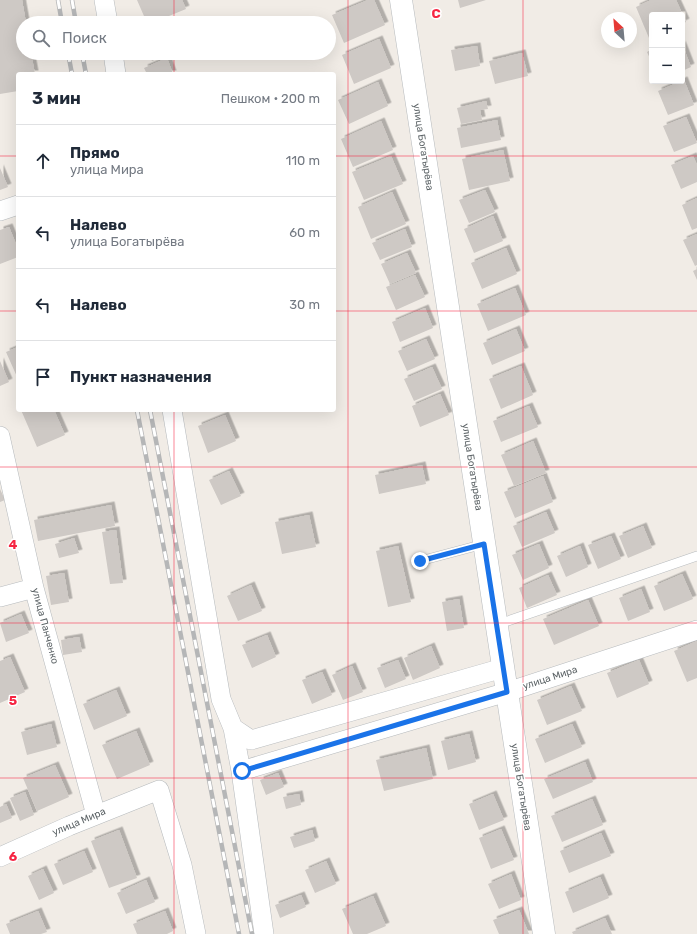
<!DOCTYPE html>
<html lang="ru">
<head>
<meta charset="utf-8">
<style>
	:root { --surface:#fff; --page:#f2f2f3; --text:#1f2937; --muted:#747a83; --line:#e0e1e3 }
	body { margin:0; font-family:Rubik,sans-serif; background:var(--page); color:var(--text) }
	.controls { position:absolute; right:12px; top:12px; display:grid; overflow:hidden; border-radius:4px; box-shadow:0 4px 16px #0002 }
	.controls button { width:36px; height:36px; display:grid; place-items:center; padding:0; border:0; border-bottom:1px solid var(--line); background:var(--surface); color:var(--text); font:20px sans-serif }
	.compass { position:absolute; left:601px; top:12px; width:36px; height:36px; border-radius:50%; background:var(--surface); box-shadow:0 4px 16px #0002; rotate:334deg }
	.stop { position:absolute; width:12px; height:12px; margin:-9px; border:3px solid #1a73e8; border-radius:50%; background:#fff }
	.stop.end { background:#1a73e8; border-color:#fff; box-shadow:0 1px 4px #0008 }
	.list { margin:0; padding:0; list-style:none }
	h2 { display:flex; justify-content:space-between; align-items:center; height:52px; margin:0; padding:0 16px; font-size:17px }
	h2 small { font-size:13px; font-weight:400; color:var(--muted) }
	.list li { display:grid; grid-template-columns:26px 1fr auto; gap:12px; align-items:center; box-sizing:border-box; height:72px; padding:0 16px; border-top:1px solid var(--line) }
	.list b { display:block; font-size:15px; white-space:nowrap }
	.list p { margin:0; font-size:13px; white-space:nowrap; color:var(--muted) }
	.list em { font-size:13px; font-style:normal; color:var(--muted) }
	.icon { flex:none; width:22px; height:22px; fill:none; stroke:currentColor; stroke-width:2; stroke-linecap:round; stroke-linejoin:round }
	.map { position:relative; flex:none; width:697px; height:934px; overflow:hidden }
	.search { position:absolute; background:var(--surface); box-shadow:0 4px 16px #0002; left:16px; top:16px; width:320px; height:44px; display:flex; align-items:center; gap:10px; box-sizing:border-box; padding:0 14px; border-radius:22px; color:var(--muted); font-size:15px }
	.panel { position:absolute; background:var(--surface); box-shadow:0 4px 16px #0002; left:16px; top:72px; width:320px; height:340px; border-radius:4px }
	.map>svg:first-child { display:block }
	.building { fill:#cec9c5; filter:url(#shadow) }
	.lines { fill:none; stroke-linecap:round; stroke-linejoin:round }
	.service-casing { stroke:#b6babd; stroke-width:10 }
	.minor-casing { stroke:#b6babd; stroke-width:20 }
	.tertiary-casing { stroke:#b6babd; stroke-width:23 }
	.service { stroke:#fff; stroke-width:9 }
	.minor { stroke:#fff; stroke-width:19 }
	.tertiary { stroke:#fff; stroke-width:22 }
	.rail-casing { stroke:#b5b6b7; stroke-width:4.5 }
	.rail { stroke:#fff; stroke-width:3; stroke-dasharray:9; stroke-linecap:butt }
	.route { stroke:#1a73e8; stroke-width:5 }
	.grid { fill:none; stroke:#f62643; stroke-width:1; stroke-opacity:0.55 }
	.labels { text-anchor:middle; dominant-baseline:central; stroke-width:3; stroke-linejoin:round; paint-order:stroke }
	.street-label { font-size:10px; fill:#5d6467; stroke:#fff }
	.grid-label { font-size:13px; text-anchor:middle; font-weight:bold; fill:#f62643; stroke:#fff; stroke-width:3; stroke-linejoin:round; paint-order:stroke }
</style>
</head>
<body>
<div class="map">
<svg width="697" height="934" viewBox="0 0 697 934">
	<defs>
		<filter id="shadow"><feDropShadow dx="3.5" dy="-3.5" stdDeviation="0" flood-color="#0004"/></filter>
	</defs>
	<rect width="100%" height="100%" fill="#f1ece6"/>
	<!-- building -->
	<path class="building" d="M0 0H22L26 23H23V53H31L35 74H18V91L0 94Z
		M137 0H182L186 9 152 23H147Z
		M368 0H374L385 25 344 43 332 15Z
		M458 0H486L460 8Z
		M651 0H676L686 22 682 24V15H652V37L649 38 636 7Z
		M379 39 391 68 354 84 342 55Z
		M682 44 691 67 682 71Z
		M477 46 480 66 455 71 451 50Z
		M652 49V63L647 52Z
		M148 53H171L152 61Z
		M522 53 528 76 495 84 489 61Z
		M167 58 173 74H147L144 68Z
		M684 80 694 105 668 115 658 91Z
		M378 82 388 106 349 124 338 100Z
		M486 101 488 109 480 110 482 120 461 124 457 108Z
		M686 117 697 143 674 152 663 126Z
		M497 120 501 140 461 148 457 128Z
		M381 121 393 150 353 167 341 139Z
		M503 150 510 181 469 190 462 159Z
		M391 156 403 184 364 200 352 172Z
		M693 156 697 165V182L681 189 671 165Z
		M0 168 8 187 0 190Z
		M485 190 495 212 469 223 459 200Z
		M392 192 406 224 371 239 358 207Z
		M697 198V228L692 230 682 205Z
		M493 216 503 241 474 253 464 229Z
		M9 227 18 249V257L0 264V230Z
		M405 229 412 247 380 260 372 243Z
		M697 234V265L695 266 683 240Z
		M506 248 517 274 482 289 471 263Z
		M407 253 416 273 390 284 381 264Z
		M697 269V280L693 271Z
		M415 275 425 297 396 310 386 287Z
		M515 288 526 315 488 331 477 304Z
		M425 308 433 328 400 342 392 322Z
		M516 329 525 351 492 365 483 343Z
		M426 339 435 359 407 371 398 351Z
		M18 347V379L6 352Z
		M0 361 9 382 0 386Z
		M521 366 533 395 501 409 489 379Z
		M432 367 442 389 414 401 404 379Z
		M440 394 449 415 420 427 412 406Z
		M529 406 538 427 501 442 493 421Z
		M21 410H54L65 435 37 447Z
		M225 415 236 441 208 453 198 426Z
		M533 441 546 473 514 486 501 455Z
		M422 465 426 484 379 494 375 475Z
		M229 471 241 496 221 505 209 480Z
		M543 476 553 502 515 518 504 492Z
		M0 489 5 500 0 502Z
		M111 505 115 526 38 541 34 520Z
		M546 512 555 533 522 547 513 526Z
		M309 515 316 547 282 554 275 522Z
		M643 526 652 548 628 558 619 536Z
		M116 530 123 583 110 584 102 532Z
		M611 536 621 559 598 569 588 545Z
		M74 538 79 553 59 558 55 544Z
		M539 544 549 568 523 580 512 555Z
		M398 546 411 602 388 607 376 551Z
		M580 546 588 567 566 577 557 556Z
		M64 573 69 602 51 605 46 576Z
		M682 574 693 599 664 611 654 586Z
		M548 575 557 595 527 608 519 588Z
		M251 585 262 611 238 621 227 596Z
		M641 589 650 612 628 621 619 598Z
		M459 599 464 628 447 631 442 602Z
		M588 600 599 626 554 645 543 619Z
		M21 614 29 633 6 642 0 623Z
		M267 635 276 657 252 668 242 645Z
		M79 637 82 652 63 655 61 640Z
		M697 641V678L687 682 674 651Z
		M431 646 440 668 413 680 404 658Z
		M10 657 25 692 0 703V661Z
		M398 660 406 679 385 688 377 668Z
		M639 660 649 684 617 698 607 673Z
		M352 666 363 692 343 700 332 675Z
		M322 672 332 695 312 704 302 680Z
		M571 686 582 711 547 725 537 700Z
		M116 690 127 716 94 730 83 704Z
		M51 724 57 747 27 755 21 732Z
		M572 724 582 747 545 763 535 739Z
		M136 731 150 765 117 779 102 745Z
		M469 734 476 762 448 770 441 741Z
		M426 748 433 779 384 791 376 760Z
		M585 762 593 782 553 799 544 779Z
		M55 765 69 797 37 811 23 778Z
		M278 773 284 787 266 795 260 780Z
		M25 792 34 815 20 821 10 798Z
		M299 794 301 805 286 809 283 797Z
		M493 794 504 820 479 830 469 804Z
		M592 799 603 825 562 842 551 816Z
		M6 804 12 818 0 823V807Z
		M501 829 514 860 491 869 479 838Z
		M119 830 137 878 109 888 91 841Z
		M312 830 315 841 294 848 290 837Z
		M601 833 611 856 569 873 560 851Z
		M84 851 93 872 63 885 54 864Z
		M326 861 336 884 315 893 305 870Z
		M43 869 54 893 39 900 28 876Z
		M511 874 521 900 499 909 488 884Z
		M600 877 609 898 573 913 565 892Z
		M146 880 155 902 126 914 117 893Z
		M301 895 306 907 280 918 275 905Z
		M373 896 386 926 367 934H353L342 909Z
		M519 910 529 934H499L493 920Z
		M38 911 47 932 41 934H10L6 924Z
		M165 911 173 931 167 934H137L133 924Z
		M605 918 612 934H573L572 932Z"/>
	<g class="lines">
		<!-- service casing -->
		<g class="service-casing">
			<path id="service" d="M420 561 484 544
				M496 625 697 556"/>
		</g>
		<!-- minor casing -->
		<g class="minor-casing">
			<path id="minor" d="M104 0 108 23
				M113 53 116 74
				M0 211 18 205
				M172 410 221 699 233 728 251 740 503 668
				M0 436 34 588 96 815
				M0 597 34 588
				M233 728 241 771 264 934
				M241 771 507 692 697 630
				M0 857 69 826 159 790 182 865 196 934"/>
		</g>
		<!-- tertiary casing -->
		<g class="tertiary-casing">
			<path id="tertiary" d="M401 0 544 934"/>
		</g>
		<!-- service -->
		<use href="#service" class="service"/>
		<!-- minor -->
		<use href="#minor" class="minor"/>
		<!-- tertiary -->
		<use href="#tertiary" class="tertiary"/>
		<!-- rail casing -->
		<g class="rail-casing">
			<path id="rail" d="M58 0 62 23
				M72 0 76 23
				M68 53 72 74
				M82 53 86 74
				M137 410 239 934
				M150 410 252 934"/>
		</g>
		<!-- rail -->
		<use href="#rail" class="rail"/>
	</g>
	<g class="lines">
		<!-- route -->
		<path class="route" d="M242 771 507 692 484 544 420 561"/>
	</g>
	<!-- grid -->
	<path class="grid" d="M174 0V23M348 0V934M523 0V934M174 53V74M0 156H18M334 156H697M0 311H18M334 311H697M174 410V934M0 467H697M0 623H697M0 778H697"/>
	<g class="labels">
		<!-- street labels -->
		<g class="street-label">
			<text transform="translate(423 147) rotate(81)">улица Богатырёва</text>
			<text transform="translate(472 467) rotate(81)">улица Богатырёва</text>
			<text transform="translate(45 626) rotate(75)">улица Панченко</text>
			<text transform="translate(550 678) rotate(-18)">улица Мира</text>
			<text transform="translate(521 787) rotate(81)">улица Богатырёва</text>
			<text transform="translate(79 822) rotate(-23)">улица Мира</text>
		</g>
	</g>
	<g class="grid-label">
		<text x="436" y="18">C</text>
		<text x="13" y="549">4</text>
		<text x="13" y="705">5</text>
		<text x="13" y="861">6</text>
	</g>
</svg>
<div class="controls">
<button>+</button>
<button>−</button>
</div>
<svg class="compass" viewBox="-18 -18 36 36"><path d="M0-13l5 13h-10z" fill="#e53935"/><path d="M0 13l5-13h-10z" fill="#747a83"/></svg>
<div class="stop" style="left:242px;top:771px"></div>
<div class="stop end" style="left:420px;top:561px"></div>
<div class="search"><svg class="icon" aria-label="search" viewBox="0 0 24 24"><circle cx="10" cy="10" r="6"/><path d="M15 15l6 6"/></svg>Поиск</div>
<section class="panel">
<h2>3 мин<small>Пешком · 200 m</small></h2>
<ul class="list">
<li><svg class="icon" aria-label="ahead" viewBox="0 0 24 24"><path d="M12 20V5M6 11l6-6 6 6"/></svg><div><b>Прямо</b><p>улица Мира</p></div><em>110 m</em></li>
<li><svg class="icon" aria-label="left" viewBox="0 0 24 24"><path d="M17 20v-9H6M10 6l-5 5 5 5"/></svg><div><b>Налево</b><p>улица Богатырёва</p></div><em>60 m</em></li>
<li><svg class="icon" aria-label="left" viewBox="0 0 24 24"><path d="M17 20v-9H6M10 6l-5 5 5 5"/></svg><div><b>Налево</b></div><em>30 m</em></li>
<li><svg class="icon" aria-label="arrive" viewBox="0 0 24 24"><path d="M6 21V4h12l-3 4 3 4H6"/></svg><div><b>Пункт назначения</b></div></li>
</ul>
</section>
</div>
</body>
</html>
